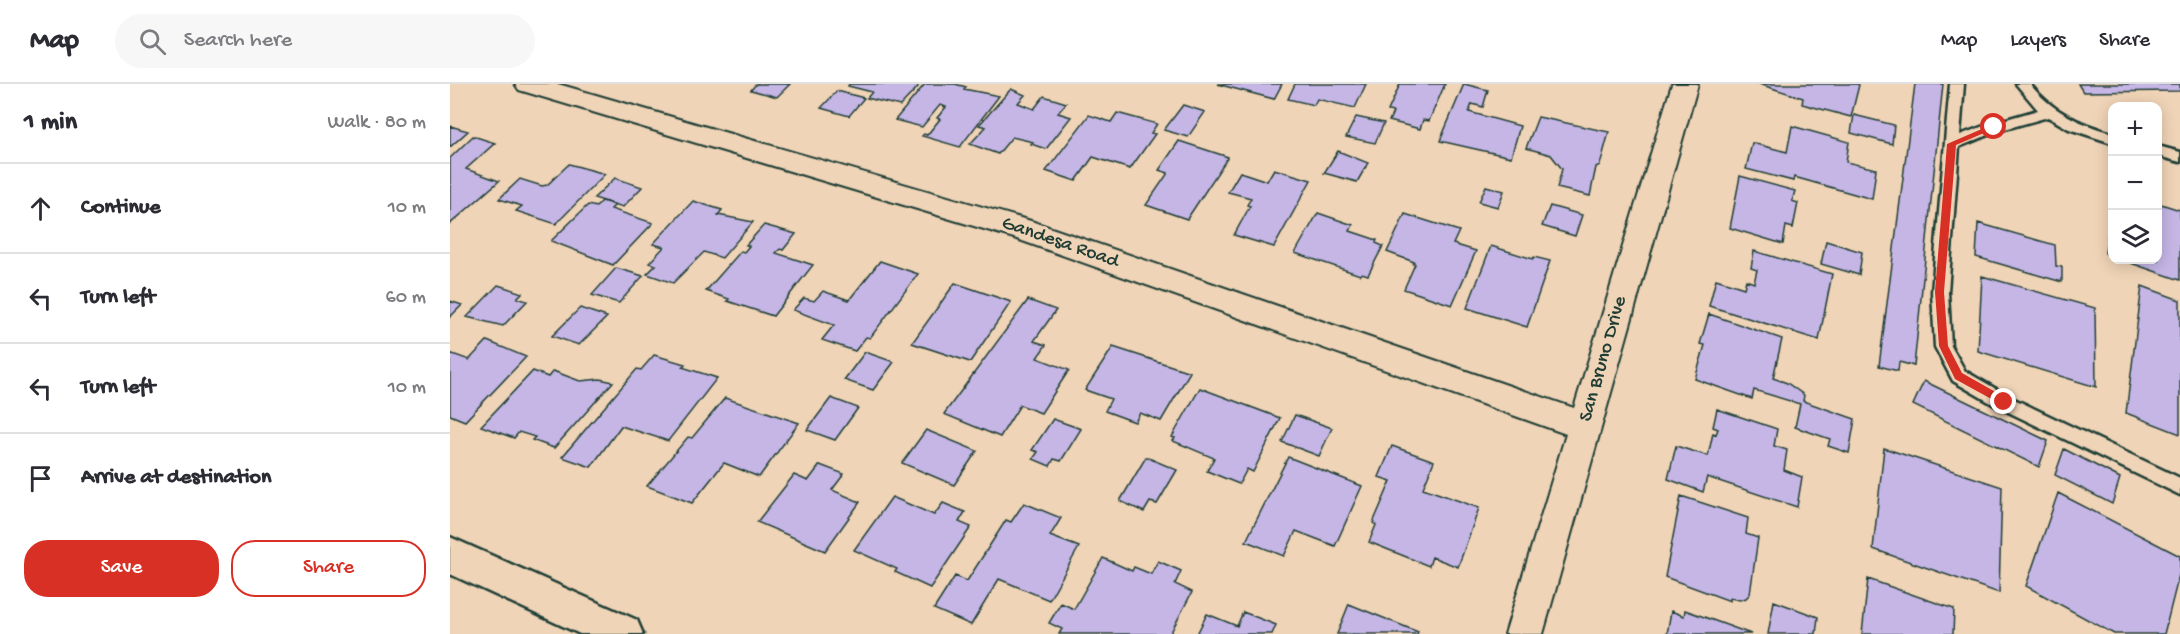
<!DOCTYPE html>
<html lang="en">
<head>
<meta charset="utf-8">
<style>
	:root { --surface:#fff; --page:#f7f7f7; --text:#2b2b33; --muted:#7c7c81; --line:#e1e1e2; --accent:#d93025 }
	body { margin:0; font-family:"Gochi Hand",sans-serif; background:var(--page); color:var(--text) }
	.controls { position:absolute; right:18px; top:18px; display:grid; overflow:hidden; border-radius:12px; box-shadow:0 3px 15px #0003 }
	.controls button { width:54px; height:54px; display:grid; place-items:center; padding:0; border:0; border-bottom:2px solid var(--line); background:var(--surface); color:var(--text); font:30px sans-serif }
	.stop { position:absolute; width:18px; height:18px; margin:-14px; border:4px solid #d93025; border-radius:50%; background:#fff }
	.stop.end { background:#d93025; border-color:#fff; box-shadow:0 2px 6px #0008 }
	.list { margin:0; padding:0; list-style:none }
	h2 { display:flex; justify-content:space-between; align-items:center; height:78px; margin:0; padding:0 24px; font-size:26px }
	h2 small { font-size:20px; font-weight:400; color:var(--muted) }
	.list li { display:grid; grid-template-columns:39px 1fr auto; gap:18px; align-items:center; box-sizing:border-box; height:90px; padding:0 24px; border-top:2px solid var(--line) }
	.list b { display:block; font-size:22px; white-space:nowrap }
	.list em { font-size:20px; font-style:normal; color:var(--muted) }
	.actions { display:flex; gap:12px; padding:18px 24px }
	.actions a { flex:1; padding:14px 0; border:2px solid var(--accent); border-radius:24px; text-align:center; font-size:21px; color:var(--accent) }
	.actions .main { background:var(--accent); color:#fff }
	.icon { flex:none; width:33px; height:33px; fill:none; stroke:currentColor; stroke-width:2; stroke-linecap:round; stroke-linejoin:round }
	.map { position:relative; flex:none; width:1730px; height:550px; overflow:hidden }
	header { display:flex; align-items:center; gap:36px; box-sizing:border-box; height:84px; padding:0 30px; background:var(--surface); border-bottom:2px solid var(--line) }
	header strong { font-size:28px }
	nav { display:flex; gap:33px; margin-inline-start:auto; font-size:21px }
	.search { width:420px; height:54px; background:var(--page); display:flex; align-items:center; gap:15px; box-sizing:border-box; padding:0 21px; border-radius:33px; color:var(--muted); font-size:22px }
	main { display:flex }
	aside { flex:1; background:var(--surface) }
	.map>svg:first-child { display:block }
	.building { fill:#c5b6e6; stroke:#1f3d34; stroke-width:1.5 }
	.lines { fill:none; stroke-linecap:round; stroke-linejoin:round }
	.lane-casing { stroke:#1f3d34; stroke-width:5 }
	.street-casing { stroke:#1f3d34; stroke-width:4 }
	.secondary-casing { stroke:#1f3d34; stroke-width:5 }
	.lane { fill:#f0d4b7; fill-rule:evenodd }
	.street { fill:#f0d4b7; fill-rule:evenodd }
	.secondary { fill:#f0d4b7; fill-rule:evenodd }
	.route { fill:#d93025 }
	.labels { text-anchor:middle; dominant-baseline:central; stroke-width:6; stroke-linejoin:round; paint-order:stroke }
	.street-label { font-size:20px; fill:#1f3d34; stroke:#f0d4b7 }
</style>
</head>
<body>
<header>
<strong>Map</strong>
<div class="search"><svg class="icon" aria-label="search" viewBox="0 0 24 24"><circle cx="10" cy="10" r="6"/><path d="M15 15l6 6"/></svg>Search here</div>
<nav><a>Map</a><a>Layers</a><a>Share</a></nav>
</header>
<main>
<aside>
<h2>1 min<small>Walk · 80 m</small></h2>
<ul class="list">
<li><svg class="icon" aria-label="ahead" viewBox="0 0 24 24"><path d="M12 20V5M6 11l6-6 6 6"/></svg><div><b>Continue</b></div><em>10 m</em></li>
<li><svg class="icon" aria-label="left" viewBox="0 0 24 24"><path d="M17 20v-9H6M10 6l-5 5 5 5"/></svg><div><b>Turn left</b></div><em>60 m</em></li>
<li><svg class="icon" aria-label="left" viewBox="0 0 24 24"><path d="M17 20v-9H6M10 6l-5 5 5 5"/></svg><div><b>Turn left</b></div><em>10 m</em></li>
<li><svg class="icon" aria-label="arrive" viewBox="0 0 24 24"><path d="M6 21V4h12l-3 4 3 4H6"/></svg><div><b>Arrive at destination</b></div></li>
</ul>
<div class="actions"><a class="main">Save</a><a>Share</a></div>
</aside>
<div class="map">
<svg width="1730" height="550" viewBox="0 0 1730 550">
	<rect width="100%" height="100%" fill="#f0d4b7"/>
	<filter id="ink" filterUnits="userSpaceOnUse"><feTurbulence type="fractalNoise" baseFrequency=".0167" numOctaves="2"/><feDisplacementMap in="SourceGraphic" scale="12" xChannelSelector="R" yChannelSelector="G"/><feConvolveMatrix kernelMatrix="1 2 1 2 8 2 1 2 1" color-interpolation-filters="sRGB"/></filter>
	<g filter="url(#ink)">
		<!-- building -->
		<path class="building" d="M306 0H340L327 13 301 6Z
			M399 0H467L468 3 450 22 417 14 422 8 398 2Z
			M475 0H505L516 3 514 5 549 12 510 63 472 52 474 50 477 51 490 35 487 34 496 23 490 21 472 43 445 36Z
			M767 0H832L824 15Z
			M845 0H916L905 24 867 15 864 21 838 15Z
			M950 0H995L979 37 973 36 970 45 939 37 943 28 938 27Z
			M1014 0 1038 6 1033 23 1022 20 1019 28 1070 42 1061 73 990 57Z
			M1309 0H1407L1409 1 1401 33 1352 20 1353 14Z
			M1465 0H1493L1464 282 1449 278 1448 287 1429 282Z
			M1628 0H1730V7L1633 8Z
			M561 5 575 11 568 19 584 25 594 12 616 19 608 29 621 33 596 65 581 60 583 58 562 53 548 70 520 60 536 43 529 41Z
			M387 7 414 14 399 32 371 24Z
			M733 21 755 28 738 53 714 46Z
			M667 29 707 40 701 49 705 50 680 85 643 73 626 97 596 87 639 31 661 38Z
			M1404 31 1444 41 1442 60 1401 49Z
			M906 33 934 39 925 59 896 53Z
			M1088 33 1159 48 1150 81 1146 83 1140 112 1107 104 1112 85 1101 71 1076 64Z
			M0 42 18 47 0 63Z
			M1342 42 1399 58 1396 78 1426 85 1422 115 1344 93 1343 97 1296 85 1302 59 1337 68Z
			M23 52 45 59 16 85 49 97 0 140V74Z
			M729 57 778 73 737 135 696 121 718 89 709 86Z
			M888 67 918 79 907 98 874 89Z
			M119 80 155 90 106 140 66 127 72 122 49 115 70 95 92 102 97 101Z
			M824 85 861 96 824 163 784 151 800 122 797 121 801 114 778 108 790 88 817 97Z
			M1290 92 1345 107 1342 117 1348 119 1343 144 1336 142 1333 160 1280 144Z
			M165 94 192 103 173 123 144 114Z
			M1036 102 1054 107 1048 123 1029 118Z
			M152 117 165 121 161 125 203 139 163 181 101 157 138 121 146 123Z
			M243 117 272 126 268 131 303 138 272 174 254 168 223 199 197 190 206 181 199 179 214 163 203 160Z
			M1708 119 1730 126V196L1672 176H1708Z
			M1100 122 1132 131 1125 152 1092 142Z
			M1662 123V172L1655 169Z
			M868 129 903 141 900 147 927 156 926 159 933 162 918 191 912 189 910 191 845 169Z
			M955 130 1009 147 1003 160 1026 167 1002 221 954 205 965 180H963L964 178 937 168Z
			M1528 139 1605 161 1606 182 1612 183V198L1526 173Z
			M314 141 346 150 333 166 330 165 326 169 363 181 323 232 277 217 279 215 256 207 291 167 294 168 299 162 296 161Z
			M1376 157 1412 168 1409 191 1371 180Z
			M1041 162 1083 175 1084 173 1100 177 1077 243 1017 224Z
			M1304 167 1382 190 1369 256 1259 222 1266 195 1294 204 1296 196 1304 199 1307 186 1301 184Z
			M430 177 468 190 420 254 416 253 405 267 372 256 384 241 343 226 354 214 364 217 373 207 399 216Z
			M166 184 193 192 169 219 142 211Z
			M1532 192 1645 224 1646 303 1528 267Z
			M505 199 561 218 520 278 462 259Z
			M48 201 72 209 67 214 77 217 53 242 17 233Z
			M1692 202 1730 216V350L1676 329Z
			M578 216 606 226 584 257 596 261 587 274 619 286 591 329 570 321 550 353 494 330Z
			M0 217 12 221 0 233Z
			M130 224 157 233 129 261 102 252Z
			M1259 230 1332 255 1323 294 1337 299 1354 311 1353 317 1405 335 1399 369 1378 362 1380 355 1345 343 1350 320 1304 306 1302 315 1245 295 1255 261 1250 260Z
			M37 257 76 273 15 337 0 331V269L19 276Z
			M663 263 740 288 711 337 690 329 685 338 655 327 661 315 635 306Z
			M415 268 444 278 423 306 394 296Z
			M204 271 235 280 232 283 267 294 218 357 171 342 141 383 112 373 187 285 191 286Z
			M83 287 98 293 103 287 130 297 150 295 163 298 104 364 82 356 85 353 69 348 64 354 31 342Z
			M1474 297 1598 357 1589 383 1463 321Z
			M750 304 830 334 803 388 797 385 789 400 757 387 764 374 723 357 725 354 722 353Z
			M275 314 349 339 309 393 274 379 242 419 197 402 238 353 242 354Z
			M381 314 408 324 385 356 357 346Z
			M1267 325 1327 345 1324 362 1337 366 1334 386 1352 393 1347 423 1257 393 1253 408 1218 395 1226 362 1258 372 1263 349 1266 350 1268 345 1263 343Z
			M845 331 882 344 869 372 832 358Z
			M603 335 631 345 611 377 604 375 600 382 583 375 588 368 582 366Z
			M476 346 527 367 504 401 452 379Z
			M942 362 984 377 973 404 1029 424 1008 483 982 473 979 482 919 458 926 441 923 439 941 397 929 393Z
			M1434 364 1552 403 1549 509 1423 465Z
			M1614 365 1670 394 1662 420 1605 391Z
			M696 373 727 386 707 420 700 418 694 428 670 417Z
			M838 373 912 402 885 462 846 447 834 472 796 457Z
			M370 381 394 390 382 406 410 418 375 467 307 438 344 391 358 397Z
			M1608 409 1730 472V487L1714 550H1664L1576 502Z
			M1231 412 1298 434 1296 450 1308 454 1300 510 1296 514 1290 516 1280 514V517L1215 493Z
			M442 413 484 431 493 419 515 428 509 438 521 443 480 504 445 488 447 485 404 466Z
			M574 419 611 434 600 452 629 463 599 516 549 495 521 541 484 525 505 492 517 497 556 436 561 438Z
			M653 474 682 487 684 483 701 490 708 477 731 487 725 500 742 508 720 550H609L612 545 599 539 611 519 624 525Z
			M1418 495 1504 525 1503 550H1412Z
			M1324 517 1368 533 1366 550H1318Z
			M899 520 968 548 967 550H887Z
			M1235 526 1301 550H1217L1221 527 1234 532Z
			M793 528 826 541 822 550H747L757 530 787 542Z"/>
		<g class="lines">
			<!-- lane casing -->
			<g class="lane-casing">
				<path id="lane" d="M1500 0H1514L1510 51 1539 40 1588 26 1566 0H1580C1601 27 1630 40 1662 49V59L1619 45 1598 33 1548 47 1509 63 1498 208 1501 262 1515 287 1560 313 1730 394V411L1548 323 1503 297 1485 263 1482 208Z
					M1708 62 1730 68V78L1708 72Z"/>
			</g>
			<!-- street casing -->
			<g class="street-casing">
				<path id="street" d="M65 0H108L581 137 1124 324 1222 0H1248L1093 550H1055L1116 350 564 154 69 6Z"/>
			</g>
			<!-- secondary casing -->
			<g class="secondary-casing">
				<path id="secondary" d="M0 453 187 536 193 550H130L0 490Z"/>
			</g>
			<!-- lane -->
			<use href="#lane" class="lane"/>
			<!-- street -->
			<use href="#street" class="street"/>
			<!-- secondary -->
			<use href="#secondary" class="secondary"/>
		</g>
	</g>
	<!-- route -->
	<path class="route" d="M1541 41 1548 43 1506 61 1494 208 1498 262 1512 289 1558 315 1559 318 1554 322 1505 295 1489 262 1485 208 1497 60Z"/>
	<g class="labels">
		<!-- street labels -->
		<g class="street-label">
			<text transform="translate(610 159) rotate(19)">Gandesa Road</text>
			<text transform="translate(1154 275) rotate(-74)">San Bruno Drive</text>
		</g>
	</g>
</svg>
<div class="controls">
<button>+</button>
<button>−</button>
<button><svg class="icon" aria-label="layers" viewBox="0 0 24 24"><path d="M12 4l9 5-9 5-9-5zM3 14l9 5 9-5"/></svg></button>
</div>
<div class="stop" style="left:1544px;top:43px"></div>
<div class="stop end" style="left:1554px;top:318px"></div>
</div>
</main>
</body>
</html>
